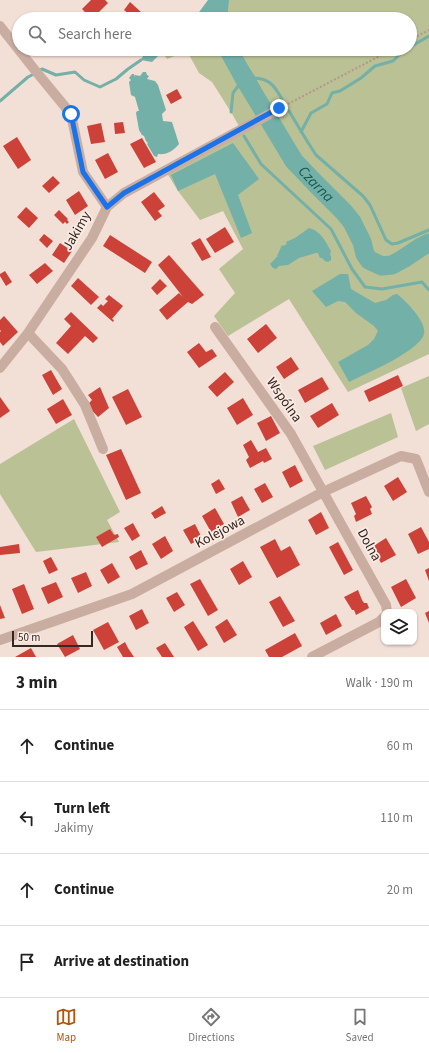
<!DOCTYPE html>
<html lang="en">
<head>
<meta charset="utf-8">
<style>
	:root { --surface:#fff; --page:#f2f2f2; --text:#222; --muted:#767676; --line:#e0e0e0; --accent:#b45309 }
	body { margin:0; font-family:"Source Sans 3",sans-serif; background:var(--page); color:var(--text) }
	.controls { position:absolute; right:12px; bottom:12px; display:grid; overflow:hidden; border-radius:8px; box-shadow:0 1px 3px #0004 }
	.controls button { width:36px; height:36px; display:grid; place-items:center; padding:0; border:0; border-bottom:1px solid var(--line); background:var(--surface); color:var(--text); font:20px sans-serif }
	.scale { position:absolute; left:12px; bottom:10px; width:81px; box-sizing:border-box; padding-left:4px; border:2px solid #342724; border-top:0; font-size:11px; line-height:14px; white-space:nowrap; color:#342724; -webkit-text-stroke:3px #faeae2; paint-order:stroke }
	.stop { position:absolute; width:12px; height:12px; margin:-9px; border:3px solid #1a73e8; border-radius:50%; background:#fff }
	.stop.end { background:#1a73e8; border-color:#fff; box-shadow:0 1px 4px #0008 }
	.list { margin:0; padding:0; list-style:none }
	h2 { display:flex; justify-content:space-between; align-items:center; height:52px; margin:0; padding:0 16px; font-size:17px }
	h2 small { font-size:13px; font-weight:400; color:var(--muted) }
	.list li { display:grid; grid-template-columns:26px 1fr auto; gap:12px; align-items:center; box-sizing:border-box; height:72px; padding:0 16px; border-top:1px solid var(--line) }
	.list b { display:block; font-size:15px; white-space:nowrap }
	.list p { margin:0; font-size:13px; white-space:nowrap; color:var(--muted) }
	.list em { font-size:13px; font-style:normal; color:var(--muted) }
	.icon { flex:none; width:22px; height:22px; fill:none; stroke:currentColor; stroke-width:2; stroke-linecap:round; stroke-linejoin:round }
	.map { position:relative; flex:none; width:429px; height:657px; overflow:hidden }
	.search { position:absolute; background:var(--surface); box-shadow:0 1px 3px #0004; left:12px; right:12px; top:12px; height:44px; display:flex; align-items:center; gap:10px; box-sizing:border-box; padding:0 14px; border-radius:22px; color:var(--muted); font-size:15px }
	.sheet { height:340px; background:var(--surface) }
	nav { display:flex; justify-content:space-around; align-items:center; box-sizing:border-box; height:56px; border-top:1px solid var(--line); background:var(--surface); font-size:11px; color:var(--muted) }
	nav a { display:grid; justify-items:center; gap:2px }
	nav .on { color:var(--accent) }
	.map>svg:first-child { display:block }
	.green { fill:#bac195 }
	.water { fill:#73b0a8 }
	.lines { fill:none; stroke-linecap:round; stroke-linejoin:round }
	.stream { stroke:#73b0a8; stroke-width:3 }
	.river { stroke:#73b0a8; stroke-width:19 }
	.building { fill:#cc4239 }
	.path { stroke:#b6968c; stroke-width:2; stroke-dasharray:2 2; stroke-linecap:butt }
	.minor { stroke:#caada1; stroke-width:10 }
	.route { stroke:#1a73e8; stroke-width:5 }
	.labels { text-anchor:middle; dominant-baseline:central; stroke-width:3.5; stroke-linejoin:round; paint-order:stroke }
	.street-label { font-size:14px; fill:#342724; stroke:#faeae2 }
	.water-label { font-size:15px; font-style:italic; fill:#185750; stroke:#faeae2 }
</style>
</head>
<body>
<div class="map">
<svg width="429" height="657" viewBox="0 0 429 657">
	<rect width="100%" height="100%" fill="#f2dfd6"/>
	<!-- green -->
	<path class="green" d="M223 0H429V354L348 392 289 299 228 336 214 316 235 293 219 269 243 249 223 211 200 220 178 191 164 168 239 126 231 112 212 82 199 73 187 51 167 59 162 51 165 49H410V19H208Z
		M429 376V424L416 431 401 388Z
		M391 413 398 437 325 470 313 446Z
		M74 419 120 512 107 520 119 542 36 552 0 494V464Z"/>
	<!-- water -->
	<path class="water" d="M208 0H229L227 19H214V12L208 19H194Z
		M149 49H165L152 62 141 60 145 52Z
		M220 49H237L254 75 271 107 257 115 236 82Z
		M143 72H146L147 75 149 76 147 79 155 81 158 85 166 110 162 114 163 121 172 122 179 144C173 151 167 155 158 154L157 157 154 156 147 144 148 143 146 141 144 136 142 135 139 130 136 113 137 111H139L135 97 131 95 129 82 131 80 129 78 132 74H134L135 77V75L140 76Z
		M233 143 259 179 238 195 252 233 241 238 215 174 178 191 171 175Z
		M309 228C321 231 325 241 331 251L330 255 331 256V260L328 262 325 261 322 258H320L318 253H316L299 258 288 265 279 266 276 269 273 268 270 264 276 258V257H278L277 256 282 245 283 246 287 244 286 242 295 238Z
		M340 274H348L351 289 375 303 386 300 393 295 397 294C406 301 427 322 424 334 420 351 365 374 349 382L338 362 368 345 374 339 378 331 374 326 356 313 345 302 338 301 326 307 312 291Z"/>
	<g class="lines">
		<!-- stream -->
		<path class="stream" d="M410 47 429 36
			M40 70 42 69 56 75 75 72 84 80 100 87 116 79 128 69 141 60
			M252 78C269 78 274 85 282 99
			M0 101 28 77 32 75
			M289 111 307 141 316 155 363 196 370 205 386 240 392 244 398 243 429 230
			M231 112 233 93 241 82
			M301 132 311 113 327 104 332 93 340 91 361 78 375 66 393 61 403 51 406 49
			M244 136 261 164 331 229 352 269 365 287 382 289 422 282 429 290"/>
		<!-- river -->
		<path class="river" id="s1" d="M228 49 244 78 294 161 316 184 344 212 352 222 362 242 365 254 369 260 382 266 392 265 403 259 421 247 429 243"/>
	</g>
	<!-- building -->
	<path class="building" d="M91 0H105L108 3 92 19 82 9Z
		M130 2 141 12 135 19 124 10Z
		M177 89 182 98 171 104 166 95Z
		M123 122 125 133 115 134 114 123Z
		M101 123 105 142 91 144 87 126Z
		M17 137 31 160 18 169 3 146Z
		M142 138 156 162 144 168 130 144Z
		M108 153 118 172 105 179 95 160Z
		M53 176 60 183 49 193 42 186Z
		M79 191 88 206 75 215 66 200Z
		M154 192 165 206 158 211 162 216 155 221 141 202Z
		M26 207 38 218 29 228 17 217Z
		M59 210 68 219 67 220 69 222 67 224 65 222 63 224 54 215Z
		M225 227 234 242 215 253 206 239Z
		M44 234 53 241 47 248 39 240Z
		M110 235 152 262 145 273 103 246Z
		M200 238 211 257 202 261 191 243Z
		M60 243 72 251 64 263 52 255Z
		M169 255 204 295 192 304 188 302 167 320 159 310 179 293 183 297 158 265Z
		M45 263 53 271 37 284 29 275Z
		M5 271 12 282 6 286 0 276V274Z
		M78 278 99 297 91 305 71 286Z
		M160 279 167 286 157 295 151 288Z
		M109 295 123 306 112 319 114 320 113 322 97 308 101 304 103 306 108 301 105 299Z
		M71 312 98 338 93 343 85 336 68 354 56 343 71 326 64 319Z
		M4 316 18 332 3 346 0 342V332L1 331 0 330V320Z
		M266 324 277 338 258 353 247 339Z
		M199 343 206 352 212 349 217 356 199 368 187 352Z
		M291 357 299 369 284 379 276 367Z
		M51 370 62 389 53 395 42 375Z
		M225 372 234 382 217 397 208 387Z
		M398 375 403 386 369 402 364 391Z
		M322 377 329 389 305 403 298 390Z
		M100 387 109 408 98 417 87 405 92 400 88 395Z
		M128 389 142 417 126 425 112 397Z
		M0 397 10 411 0 418Z
		M243 398 253 415 237 425 227 408Z
		M63 399 72 415 56 424 47 409Z
		M332 403 339 415 318 428 310 416Z
		M271 416 280 433 266 441 257 423Z
		M251 440 258 452 266 448 272 459 264 463 263 461 250 468 246 460 249 457 243 445Z
		M121 449 141 493 126 500 106 455Z
		M295 465 303 481 290 488 282 472Z
		M398 477 407 492 393 501 384 486Z
		M219 479 225 489 216 494 211 484Z
		M265 483 273 497 262 503 254 489Z
		M242 496 250 510 238 517 231 502Z
		M366 496 372 507 370 509 372 514 356 522 354 516 356 514 351 503Z
		M162 506 166 513 155 519 151 513Z
		M215 508 224 524 211 532 202 516Z
		M321 512 329 528 316 535 308 520Z
		M133 523 140 536 132 541 124 528Z
		M195 524 202 538 191 544 183 530Z
		M421 527 429 542V549L418 554 408 534Z
		M110 529 114 535 118 534 119 537 102 547 96 537Z
		M165 536 173 551 161 559 152 544Z
		M386 538 396 555 381 563 372 547Z
		M275 539 281 551 290 546 300 565 277 578 260 547Z
		M338 542 353 570 344 575 329 547Z
		M19 544 20 553 0 555V547Z
		M141 550 148 564 136 570 129 557Z
		M51 557 58 570 49 574 43 561Z
		M243 561 252 577 239 585 230 569Z
		M112 563 120 577 108 584 100 570Z
		M429 568V581L425 570Z
		M86 572 92 586 78 593 71 578Z
		M200 579 218 610 208 616 190 584Z
		M406 579 416 598 401 607 391 587Z
		M56 582 63 597 48 604 41 588Z
		M24 584 34 609 22 614 12 589Z
		M358 590 362 600 364 603H367L369 608 356 615 354 610H352L344 597Z
		M177 592 185 605 174 612 166 598Z
		M280 596 295 621 283 627 269 602Z
		M0 605 5 618 0 619Z
		M142 609 149 623 136 630 129 616Z
		M429 611V623L425 613Z
		M336 614 342 626 326 635 320 623Z
		M227 619 237 635 224 643 215 627Z
		M193 621 208 645 198 651 184 627Z
		M108 622 119 642 104 650 93 630Z
		M295 633 302 646 282 657H269L265 650Z
		M73 635 80 649 65 657 57 644Z
		M125 642 128 648 134 657H123L117 647Z
		M165 643 174 657H162L156 648Z
		M31 648 36 657H15Z"/>
	<g class="lines">
		<!-- path -->
		<path class="path" d="M410 40 429 30
			M288 104 393 49"/>
		<!-- minor -->
		<path class="minor" d="M0 26 34 69 71 114 83 172 107 207
			M215 327 291 434 386 605 387 612
			M28 333 62 369 85 405 103 449
			M0 368 28 333 92 238 107 207 124 193 279 109
			M0 640 132 594 323 492 401 456 416 459 429 492
			M312 657 379 622 384 617"/>
	</g>
	<g class="lines">
		<!-- route -->
		<path class="route" d="M71 114 83 172 107 207 124 193 279 108"/>
	</g>
	<g class="labels">
		<!-- street labels -->
		<g class="street-label">
			<text transform="translate(77 231) rotate(-60)">Jakimy</text>
			<text transform="translate(284 400) rotate(55)">Wspólna</text>
			<text transform="translate(220 532) rotate(-28)">Kolejowa</text>
			<text transform="translate(369 545) rotate(61)">Dolna</text>
		</g>
		<!-- water labels -->
		<g class="water-label">
			<text stroke="none"><textPath href="#s1" startOffset="162">Czarna</textPath></text>
		</g>
	</g>
</svg>
<div class="controls">
<button><svg class="icon" aria-label="layers" viewBox="0 0 24 24"><path d="M12 4l9 5-9 5-9-5zM3 14l9 5 9-5"/></svg></button>
</div>
<div class="scale">50 m</div>
<div class="stop" style="left:71px;top:114px"></div>
<div class="stop end" style="left:279px;top:108px"></div>
<div class="search"><svg class="icon" aria-label="search" viewBox="0 0 24 24"><circle cx="10" cy="10" r="6"/><path d="M15 15l6 6"/></svg>Search here</div>
</div>
<section class="sheet">
<h2>3 min<small>Walk · 190 m</small></h2>
<ul class="list">
<li><svg class="icon" aria-label="ahead" viewBox="0 0 24 24"><path d="M12 20V5M6 11l6-6 6 6"/></svg><div><b>Continue</b></div><em>60 m</em></li>
<li><svg class="icon" aria-label="left" viewBox="0 0 24 24"><path d="M17 20v-9H6M10 6l-5 5 5 5"/></svg><div><b>Turn left</b><p>Jakimy</p></div><em>110 m</em></li>
<li><svg class="icon" aria-label="ahead" viewBox="0 0 24 24"><path d="M12 20V5M6 11l6-6 6 6"/></svg><div><b>Continue</b></div><em>20 m</em></li>
<li><svg class="icon" aria-label="arrive" viewBox="0 0 24 24"><path d="M6 21V4h12l-3 4 3 4H6"/></svg><div><b>Arrive at destination</b></div></li>
</ul>
</section>
<nav>
<a class="on"><svg class="icon" aria-label="map" viewBox="0 0 24 24"><path d="M3 6l6-2 6 2 6-2v14l-6 2-6-2-6 2zM9 4v14M15 6v14"/></svg>Map</a>
<a><svg class="icon" aria-label="directions" viewBox="0 0 24 24"><path d="M12 3l9 9-9 9-9-9zM9 14v-3h6M13 9l2 2-2 2"/></svg>Directions</a>
<a><svg class="icon" aria-label="saved" viewBox="0 0 24 24"><path d="M7 4h10v16l-5-4-5 4z"/></svg>Saved</a>
</nav>
</body>
</html>
